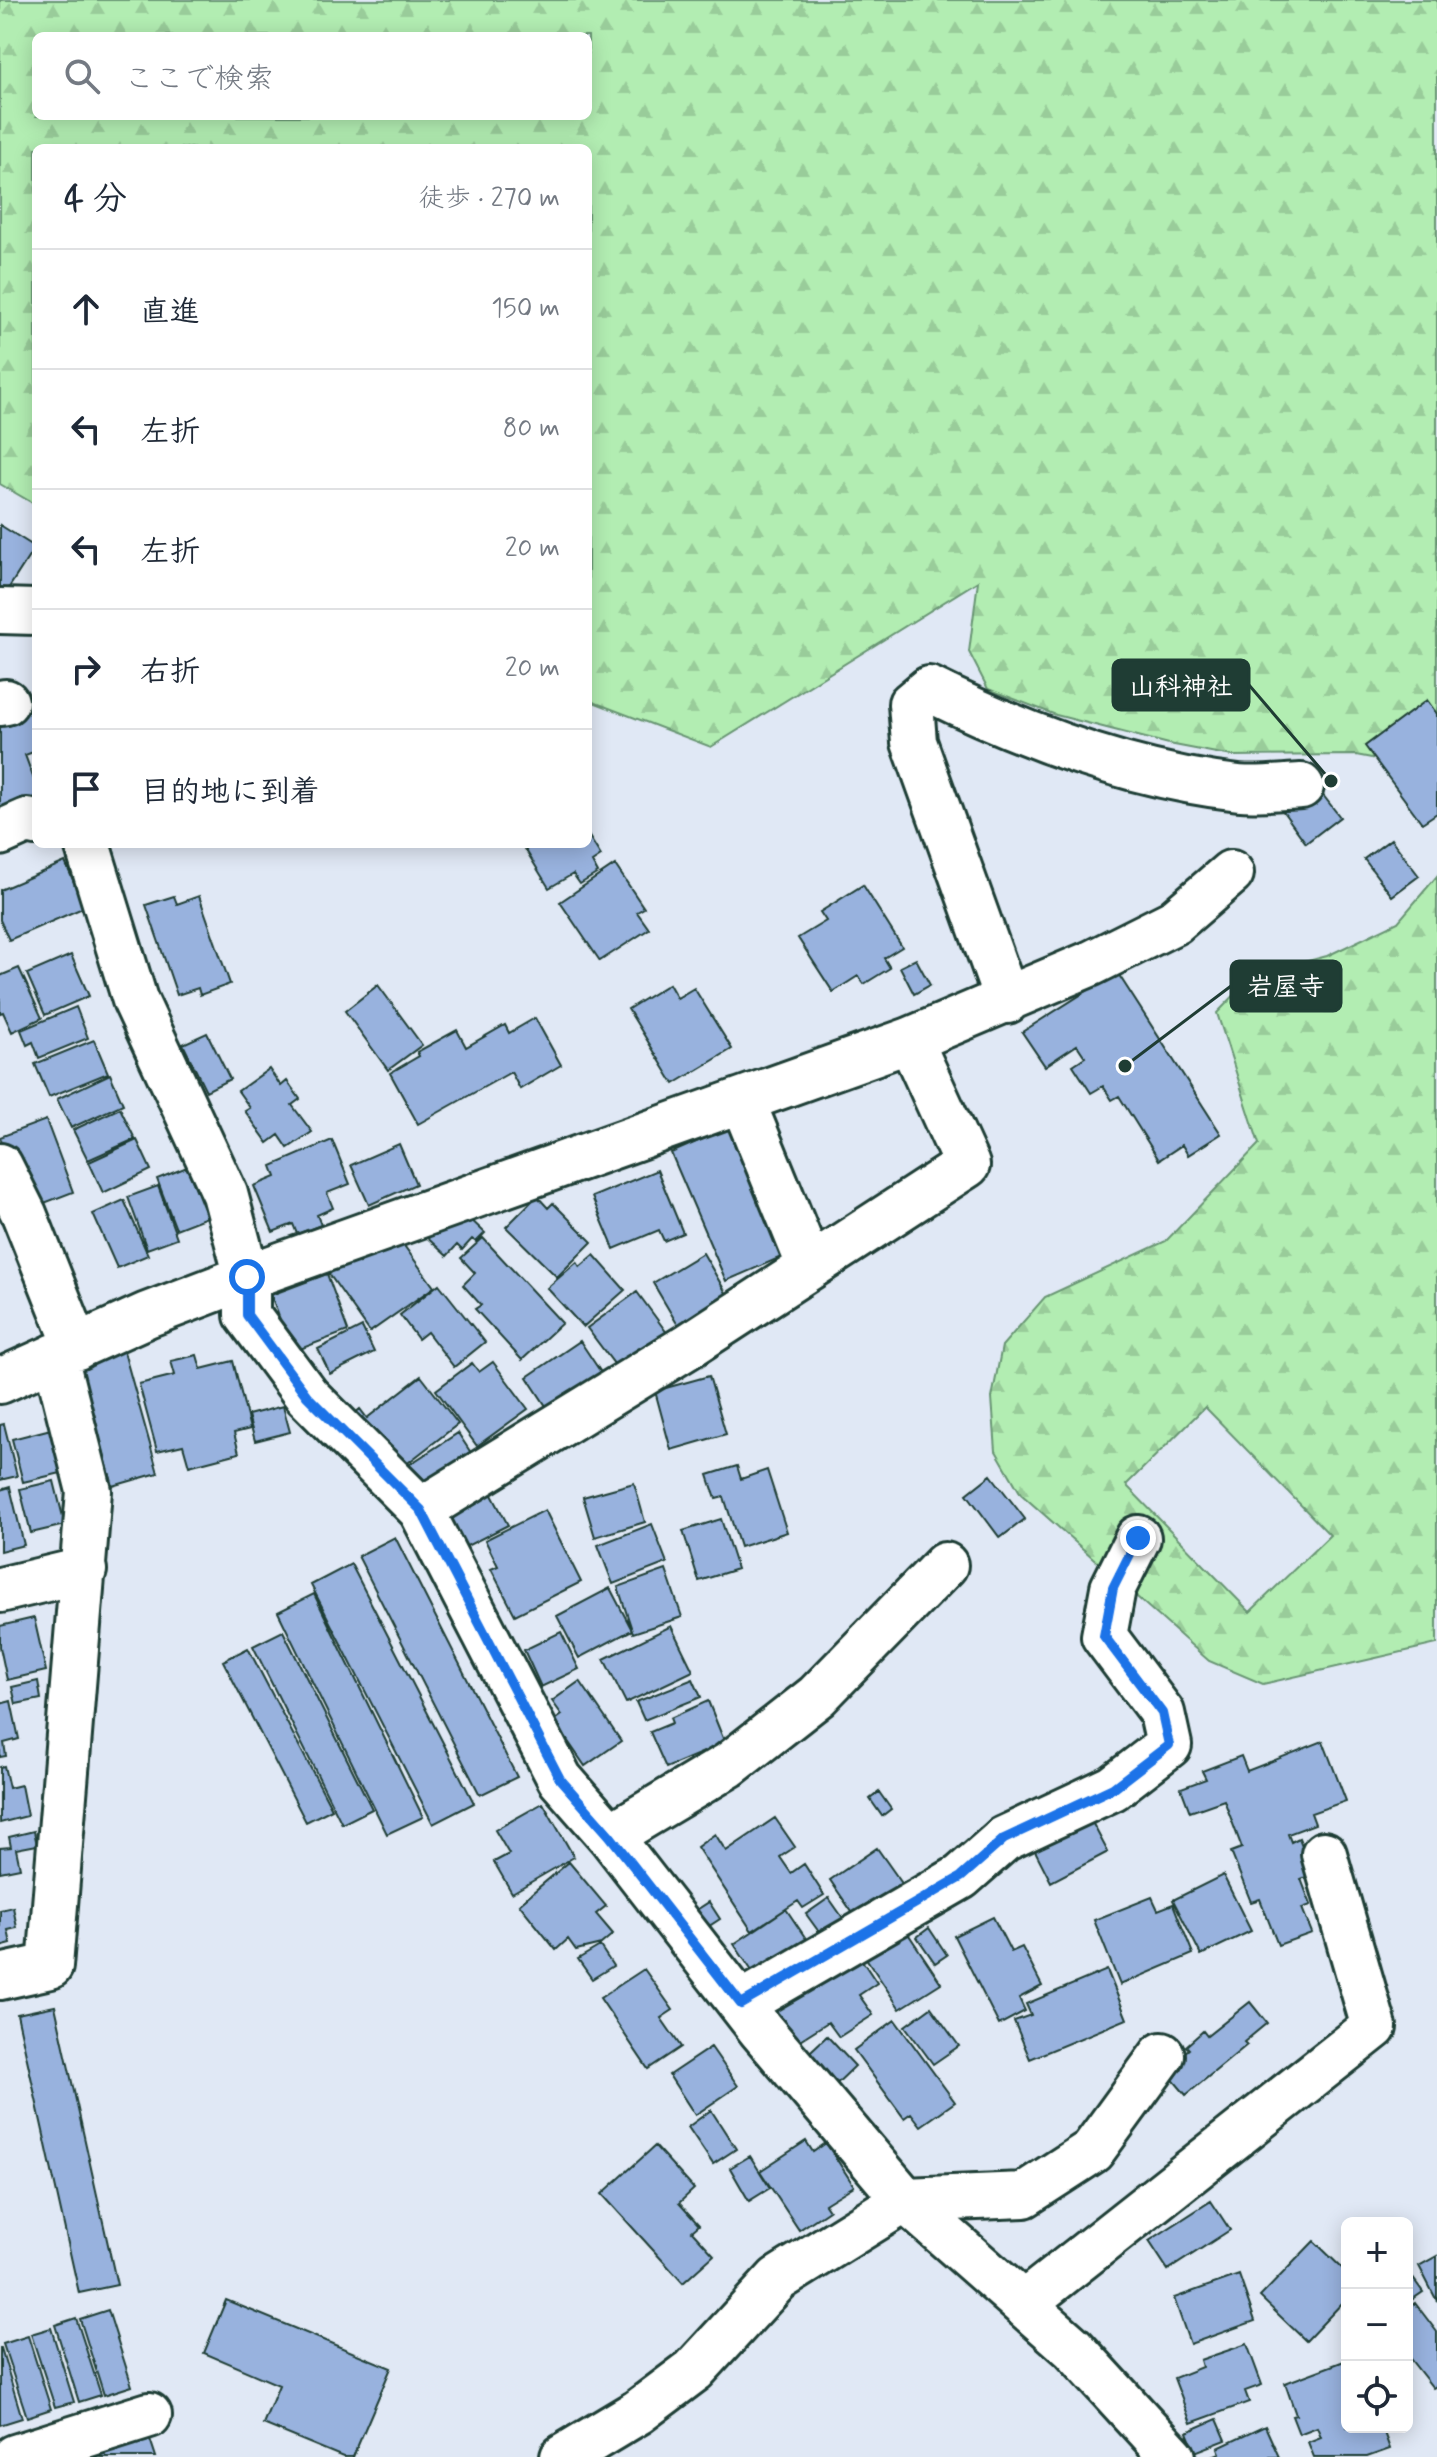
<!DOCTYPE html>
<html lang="ja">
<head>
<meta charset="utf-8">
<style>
	:root { --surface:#fff; --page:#f6f6f7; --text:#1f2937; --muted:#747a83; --line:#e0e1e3 }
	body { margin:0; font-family:Mynerve,"Klee One",sans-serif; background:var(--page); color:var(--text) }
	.controls { position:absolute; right:24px; bottom:24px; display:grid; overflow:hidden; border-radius:12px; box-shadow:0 4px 20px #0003 }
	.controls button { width:72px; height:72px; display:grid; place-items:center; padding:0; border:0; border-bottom:2px solid var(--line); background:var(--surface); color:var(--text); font:40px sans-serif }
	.stop { position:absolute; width:24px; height:24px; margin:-18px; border:6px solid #1a73e8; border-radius:50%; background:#fff }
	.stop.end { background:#1a73e8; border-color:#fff; box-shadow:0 2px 8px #0008 }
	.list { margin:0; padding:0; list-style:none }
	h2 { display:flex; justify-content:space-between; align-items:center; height:104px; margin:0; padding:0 32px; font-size:34px }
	h2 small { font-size:26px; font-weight:400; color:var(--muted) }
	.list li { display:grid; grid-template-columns:52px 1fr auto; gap:24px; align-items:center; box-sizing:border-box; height:120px; padding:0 32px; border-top:2px solid var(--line) }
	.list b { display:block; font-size:30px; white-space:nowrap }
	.list em { font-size:26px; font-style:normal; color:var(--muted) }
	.icon { flex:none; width:44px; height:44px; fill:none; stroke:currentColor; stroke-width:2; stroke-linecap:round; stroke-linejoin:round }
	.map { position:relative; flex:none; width:1437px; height:2457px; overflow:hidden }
	.search { position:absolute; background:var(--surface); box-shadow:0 4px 20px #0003; left:32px; top:32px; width:560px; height:88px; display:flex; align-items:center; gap:20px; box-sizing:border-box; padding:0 28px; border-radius:12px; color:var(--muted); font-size:30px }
	.panel { position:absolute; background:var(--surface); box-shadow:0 4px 20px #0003; left:32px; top:144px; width:560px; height:704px; border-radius:12px }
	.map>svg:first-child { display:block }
	.forest { fill:url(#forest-firs); stroke:#689573; stroke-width:2; fill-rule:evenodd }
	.building { fill:#98b2de; stroke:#1f3d34; stroke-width:2 }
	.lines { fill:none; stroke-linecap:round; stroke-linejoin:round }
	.minor-casing { stroke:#1f3d34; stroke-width:50 }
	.minor { stroke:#fff; stroke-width:44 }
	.route { stroke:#1a73e8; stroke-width:10 }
	.leader { fill:none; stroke:#1f3d34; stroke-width:3 }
	.callout-dot { fill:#1f3d34; stroke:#fff; stroke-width:3 }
	.callout { fill:#1f3d34; stroke:#1f3d34; stroke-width:3 }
	.callout-label { font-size:26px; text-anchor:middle; font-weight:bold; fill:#fff }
</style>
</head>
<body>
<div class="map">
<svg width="1437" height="2457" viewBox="0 0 1437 2457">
	<defs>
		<pattern id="forest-firs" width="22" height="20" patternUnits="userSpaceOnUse" patternTransform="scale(2)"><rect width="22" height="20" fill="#b2edb2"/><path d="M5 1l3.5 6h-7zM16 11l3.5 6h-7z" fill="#99cc9a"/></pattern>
	</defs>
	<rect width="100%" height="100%" fill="#e0e8f5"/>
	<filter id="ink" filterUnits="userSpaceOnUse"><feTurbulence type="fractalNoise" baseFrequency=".0125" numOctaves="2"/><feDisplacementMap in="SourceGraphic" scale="16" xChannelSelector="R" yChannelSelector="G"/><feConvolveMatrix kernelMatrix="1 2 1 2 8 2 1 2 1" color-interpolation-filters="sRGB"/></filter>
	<g filter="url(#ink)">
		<!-- forest -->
		<path class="forest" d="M0 0H1437V802L1413 766 1356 755 1232 756 1169 744 1056 715 988 689 969 652 978 581 711 747 588 700V148H36V505L0 484ZM36 36H588V116H36Z
			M1437 876V1644L1263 1684 1209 1661 1021 1494 996 1451 992 1398 1002 1346 1045 1297 1166 1241 1259 1144 1217 1013 1254 975 1327 956 1398 922ZM1205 1407 1330 1535 1250 1612 1126 1485Z"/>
		<!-- building -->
		<path class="building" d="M0 525 35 547 1 600H0Z
			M36 698V751L25 755 36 785V797L0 810V710Z
			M1427 700 1437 714V813L1422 823 1365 746Z
			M1312 781 1340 817 1306 843 1279 806Z
			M588 835 601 856 592 862 598 873 580 884 573 874 549 888 522 844H588Z
			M1391 839 1419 876 1392 896 1364 859Z
			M65 862 85 907 9 940 0 920V890Z
			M615 865 644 908 637 912 649 929 600 961 560 902Z
			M863 885 902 947 884 958 890 968 864 984 858 976 833 992 798 938 826 921 820 912Z
			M174 896 177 904 199 896 230 984 200 995 198 988 177 995 146 905Z
			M71 955 89 996 45 1015 27 974Z
			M916 959 930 985 914 994 900 967Z
			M19 968 42 1018 12 1032 3 1012 0 1013V976Z
			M1117 972 1221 1134 1188 1155 1182 1145 1159 1160 1119 1096 1112 1100 1103 1086 1091 1093 1073 1065 1085 1057 1077 1045 1045 1066 1022 1032Z
			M669 984 677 998 694 988 732 1049 674 1084 628 1009Z
			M378 985 422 1045 388 1070 345 1011Z
			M76 1007 88 1038 39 1058 33 1042 27 1045 21 1030Z
			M535 1018 561 1065 520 1089 511 1072 418 1124 390 1073 419 1056 417 1052 457 1030 466 1047 505 1025 509 1033Z
			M207 1033 230 1079 206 1091 183 1044Z
			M94 1040 108 1073 49 1097 35 1064Z
			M269 1069 281 1086 287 1081 300 1099 292 1105 312 1132 288 1148 279 1135 268 1143 245 1111 250 1108 238 1091Z
			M110 1074 123 1104 71 1128 57 1099Z
			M120 1108 135 1139 88 1160 73 1130Z
			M46 1120 73 1192 26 1210 0 1137Z
			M733 1126 788 1254 726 1281 671 1153Z
			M137 1140 151 1170 103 1193 89 1162Z
			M332 1140 350 1184 327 1193 333 1208 317 1215 321 1225 297 1234 293 1224 273 1232 254 1186 276 1177 272 1166Z
			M399 1144 416 1184 369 1205 351 1165Z
			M187 1167 207 1217 176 1229 157 1179Z
			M657 1170 683 1233 664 1241 659 1230 614 1249 592 1197Z
			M158 1186 177 1238 147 1249 128 1197Z
			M537 1196 548 1208 553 1203 592 1242 557 1277 506 1227Z
			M124 1200 148 1255 117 1268 93 1214Z
			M465 1214 485 1233 476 1242 472 1239 462 1250 457 1245 447 1256 423 1234Z
			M397 1236 434 1287 370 1332 329 1274 354 1256 359 1263Z
			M483 1238 562 1323 522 1360 475 1309 481 1305 463 1285 475 1273 461 1258Z
			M703 1253 729 1298 679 1327 653 1283Z
			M594 1255 625 1290 583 1327 547 1288 577 1262 580 1267Z
			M327 1274 348 1331 292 1352 271 1295Z
			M439 1284 485 1342 454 1367 427 1332 418 1339 400 1315Z
			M637 1292 670 1337 621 1373 587 1328Z
			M362 1327 374 1352 330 1374 318 1349Z
			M121 1341 158 1473 113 1486 76 1354Z
			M580 1341 604 1377 550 1412 527 1377Z
			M197 1355 201 1369 233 1361 250 1429 234 1433 239 1453 189 1466 183 1445 157 1451 139 1384 175 1375 171 1361Z
			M493 1362 528 1409 477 1446 436 1390 472 1363 479 1372Z
			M421 1376 458 1424 400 1469 348 1419 360 1409 367 1418Z
			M709 1376 726 1434 671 1450 655 1391Z
			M283 1406 290 1432 255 1441 248 1415Z
			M4 1424 17 1476 0 1480V1425Z
			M51 1429 61 1473 23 1482 12 1439Z
			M458 1433 477 1462 423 1498 404 1468Z
			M737 1466 741 1479 767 1470 787 1532 740 1547 724 1497 716 1499 708 1475Z
			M991 1475 1025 1519 1000 1538 967 1494Z
			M54 1481 65 1525 31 1533 20 1489Z
			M634 1483 645 1522 595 1537 583 1497Z
			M10 1487 24 1545 0 1551V1490Z
			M490 1491 508 1525 465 1547 447 1513Z
			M545 1510 581 1582 515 1615 491 1569 498 1566 485 1540Z
			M721 1519 737 1569 699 1581 683 1531Z
			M652 1524 667 1563 613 1584 598 1545Z
			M395 1537 517 1777 480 1795 358 1556Z
			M351 1564 474 1803 433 1824 311 1585Z
			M666 1570 682 1617 633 1633 618 1587Z
			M610 1588 632 1630 579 1658 557 1616Z
			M314 1594 423 1817 387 1834 278 1612Z
			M34 1618 46 1671 7 1680 0 1647V1626Z
			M671 1626 693 1671 626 1703 604 1659Z
			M283 1631 372 1809 342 1824 253 1646Z
			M561 1632 579 1669 541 1687 524 1650Z
			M248 1648 332 1809 306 1822 223 1661Z
			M693 1679 701 1697 644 1720 636 1702Z
			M38 1681 41 1699 16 1704 12 1687Z
			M580 1681 621 1741 585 1766 554 1721 562 1715 552 1701Z
			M11 1701 19 1739 4 1743 6 1756 0 1757V1704Z
			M708 1701 725 1743 666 1768 650 1732 672 1723 670 1718Z
			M1323 1741 1346 1801 1311 1813 1315 1824 1288 1834 1291 1842 1299 1838 1313 1874 1301 1879 1311 1905 1302 1908 1312 1933 1278 1945 1260 1899 1251 1902 1231 1852 1242 1848 1224 1800 1190 1812 1181 1788 1206 1779 1202 1771 1241 1756 1247 1771Z
			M4 1766 9 1788 21 1785 27 1816 0 1823V1767Z
			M879 1792 891 1809 882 1816 870 1799Z
			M543 1803 574 1857 512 1893 494 1862 509 1854 495 1830Z
			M1085 1809 1108 1852 1051 1882 1029 1839Z
			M775 1818 795 1847 780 1857 791 1873 804 1864 824 1895 803 1908 798 1901 752 1931 697 1847 715 1834 726 1851Z
			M34 1831 37 1845 16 1849 20 1868 0 1872V1848L11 1847 9 1837Z
			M877 1848 908 1892 861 1925 830 1880Z
			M569 1862 606 1906 596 1914 613 1934 601 1944 576 1950 568 1939 556 1950 519 1904Z
			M1223 1875 1251 1931 1201 1955 1173 1900Z
			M1152 1897 1158 1910 1173 1904 1193 1954 1120 1985 1094 1920Z
			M829 1898 850 1928 827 1943 806 1914Z
			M709 1902 720 1919 706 1928 695 1911Z
			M13 1907 17 1928 8 1930 11 1944 0 1947V1910Z
			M786 1909 815 1952 762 1986 734 1944Z
			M993 1917 1011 1952 1022 1947 1042 1986 1019 1998 1025 2011 999 2025 954 1936Z
			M901 1923 941 1983 900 2009 860 1949Z
			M929 1928 947 1955 935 1963 917 1937Z
			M600 1946 613 1966 592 1979 578 1959Z
			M857 1953 877 1983 859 1995 873 2015 839 2037 828 2022 795 2043 773 2011Z
			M644 1969 673 2010 661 2018 681 2047 648 2069 600 1998Z
			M1107 1970 1127 2019 1030 2059 1014 2021 1031 2015 1026 2004Z
			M1250 2002 1267 2023 1244 2042 1247 2045 1186 2095 1164 2069 1189 2049 1186 2046 1203 2031 1207 2036Z
			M55 2006 117 2285 79 2293 17 2014Z
			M931 2007 959 2046 933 2064 905 2026Z
			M895 2020 955 2102 921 2126 911 2113 904 2118 854 2050Z
			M827 2036 855 2066 827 2093 798 2063Z
			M711 2047 738 2086 695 2115 669 2075Z
			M711 2110 736 2149 713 2164 688 2127Z
			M806 2141 813 2152 826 2143 854 2186 825 2204 829 2210 799 2230 760 2171Z
			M655 2146 694 2189 679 2203 699 2225 692 2231 714 2255 683 2283 602 2194Z
			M750 2156 770 2188 749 2201 730 2168Z
			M1211 2201 1230 2230 1168 2270 1149 2241Z
			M1314 2241 1347 2273V2298L1306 2341 1260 2297Z
			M1437 2256V2301L1419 2266Z
			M1407 2270 1423 2292 1407 2303Z
			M1239 2275 1255 2321 1190 2344 1174 2298Z
			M226 2300 391 2368 353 2457H343L263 2424 279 2385 204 2353Z
			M1415 2303 1437 2332V2386L1433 2388 1407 2355V2309Z
			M108 2310 132 2386 104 2395 80 2319Z
			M76 2318 101 2395 79 2402 55 2325Z
			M51 2328 74 2402 55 2407 31 2334Z
			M28 2336 51 2409 27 2417 3 2344Z
			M1247 2344 1262 2385 1245 2391 1249 2402 1191 2423 1174 2378 1202 2367 1200 2360Z
			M1 2348 22 2418 0 2425V2348Z
			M1347 2360V2427H1382L1390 2449 1367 2457H1314L1308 2442 1321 2437 1317 2427 1299 2434 1292 2416 1296 2415 1285 2383Z
			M1217 2419 1226 2440 1195 2452 1187 2432Z
			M1265 2426 1279 2457H1210L1220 2453 1218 2448Z
			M149 2436 156 2457H84Z"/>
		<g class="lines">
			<!-- minor casing -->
			<g class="minor-casing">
				<path id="minor" d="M0 611 36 612
					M0 703 6 702
					M0 833 27 821 36 823
					M1007 1001 914 742 911 704 929 689C1026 737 1131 776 1239 788 1259 790 1281 787 1301 786
					M742 1100 810 1267
					M0 1166 24 1214 77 1347
					M0 1381 147 1315 247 1277 225 1194 135 1000 87 844
					M421 1510 690 1345 967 1165 910 1040
					M0 1590 84 1570
					M610 1836 729 1765 817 1696 945 1565
					M0 1977 50 1966 89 1491 55 1356
					M741 2004 961 1877 1004 1839 1113 1788 1169 1745 1162 1713 1104 1636 1113 1588 1138 1538
					M1023 2304 1374 2027 1324 1854
					M15 2457 149 2415
					M563 2457 638 2412 694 2370 778 2279 905 2200 1024 2195 1092 2151 1162 2055
					M1173 2457 1073 2348 905 2200 760 2029 610 1836 560 1779 421 1510 307 1396 247 1315V1277L910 1040 1092 963 1174 922 1231 873"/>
			</g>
			<!-- minor -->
			<use href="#minor" class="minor"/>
		</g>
	</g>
	<g class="lines" filter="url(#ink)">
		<!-- route -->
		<path class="route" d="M247 1277V1315L307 1396 421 1510 560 1779 610 1836 741 2004 961 1877 1004 1839 1113 1788 1169 1745 1162 1713 1104 1636 1113 1588 1138 1538"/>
	</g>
	<!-- callouts -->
	<path class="leader" d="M1331 781L1249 685M1125 1066L1231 986"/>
	<g class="callout-dot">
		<circle cx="1331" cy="781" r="8"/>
		<circle cx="1125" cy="1066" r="8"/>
	</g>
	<g class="callout">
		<rect x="1113" y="660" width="136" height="50" rx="8"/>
		<rect x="1231" y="961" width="110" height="50" rx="8"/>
	</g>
	<g class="callout-label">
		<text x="1181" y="695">山科神社</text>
		<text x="1286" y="995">岩屋寺</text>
	</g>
</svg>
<div class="controls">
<button>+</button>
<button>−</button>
<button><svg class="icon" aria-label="locate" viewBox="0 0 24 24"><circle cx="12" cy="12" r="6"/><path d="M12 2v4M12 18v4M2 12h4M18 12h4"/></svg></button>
</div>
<div class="stop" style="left:247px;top:1277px"></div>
<div class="stop end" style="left:1138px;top:1538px"></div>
<div class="search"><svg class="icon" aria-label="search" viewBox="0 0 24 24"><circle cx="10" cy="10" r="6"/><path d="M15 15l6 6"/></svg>ここで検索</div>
<section class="panel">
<h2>4 分<small>徒歩 · 270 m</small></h2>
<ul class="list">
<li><svg class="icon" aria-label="ahead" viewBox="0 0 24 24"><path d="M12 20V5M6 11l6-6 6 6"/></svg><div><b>直進</b></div><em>150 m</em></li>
<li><svg class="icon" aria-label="left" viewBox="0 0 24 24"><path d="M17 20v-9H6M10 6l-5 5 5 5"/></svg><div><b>左折</b></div><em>80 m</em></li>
<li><svg class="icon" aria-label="left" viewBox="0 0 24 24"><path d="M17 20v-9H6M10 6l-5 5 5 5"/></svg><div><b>左折</b></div><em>20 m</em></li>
<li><svg class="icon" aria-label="right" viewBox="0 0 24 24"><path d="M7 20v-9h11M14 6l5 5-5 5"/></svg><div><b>右折</b></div><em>20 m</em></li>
<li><svg class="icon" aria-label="arrive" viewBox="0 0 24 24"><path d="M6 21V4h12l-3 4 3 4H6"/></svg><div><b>目的地に到着</b></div></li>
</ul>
</section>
</div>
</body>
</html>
